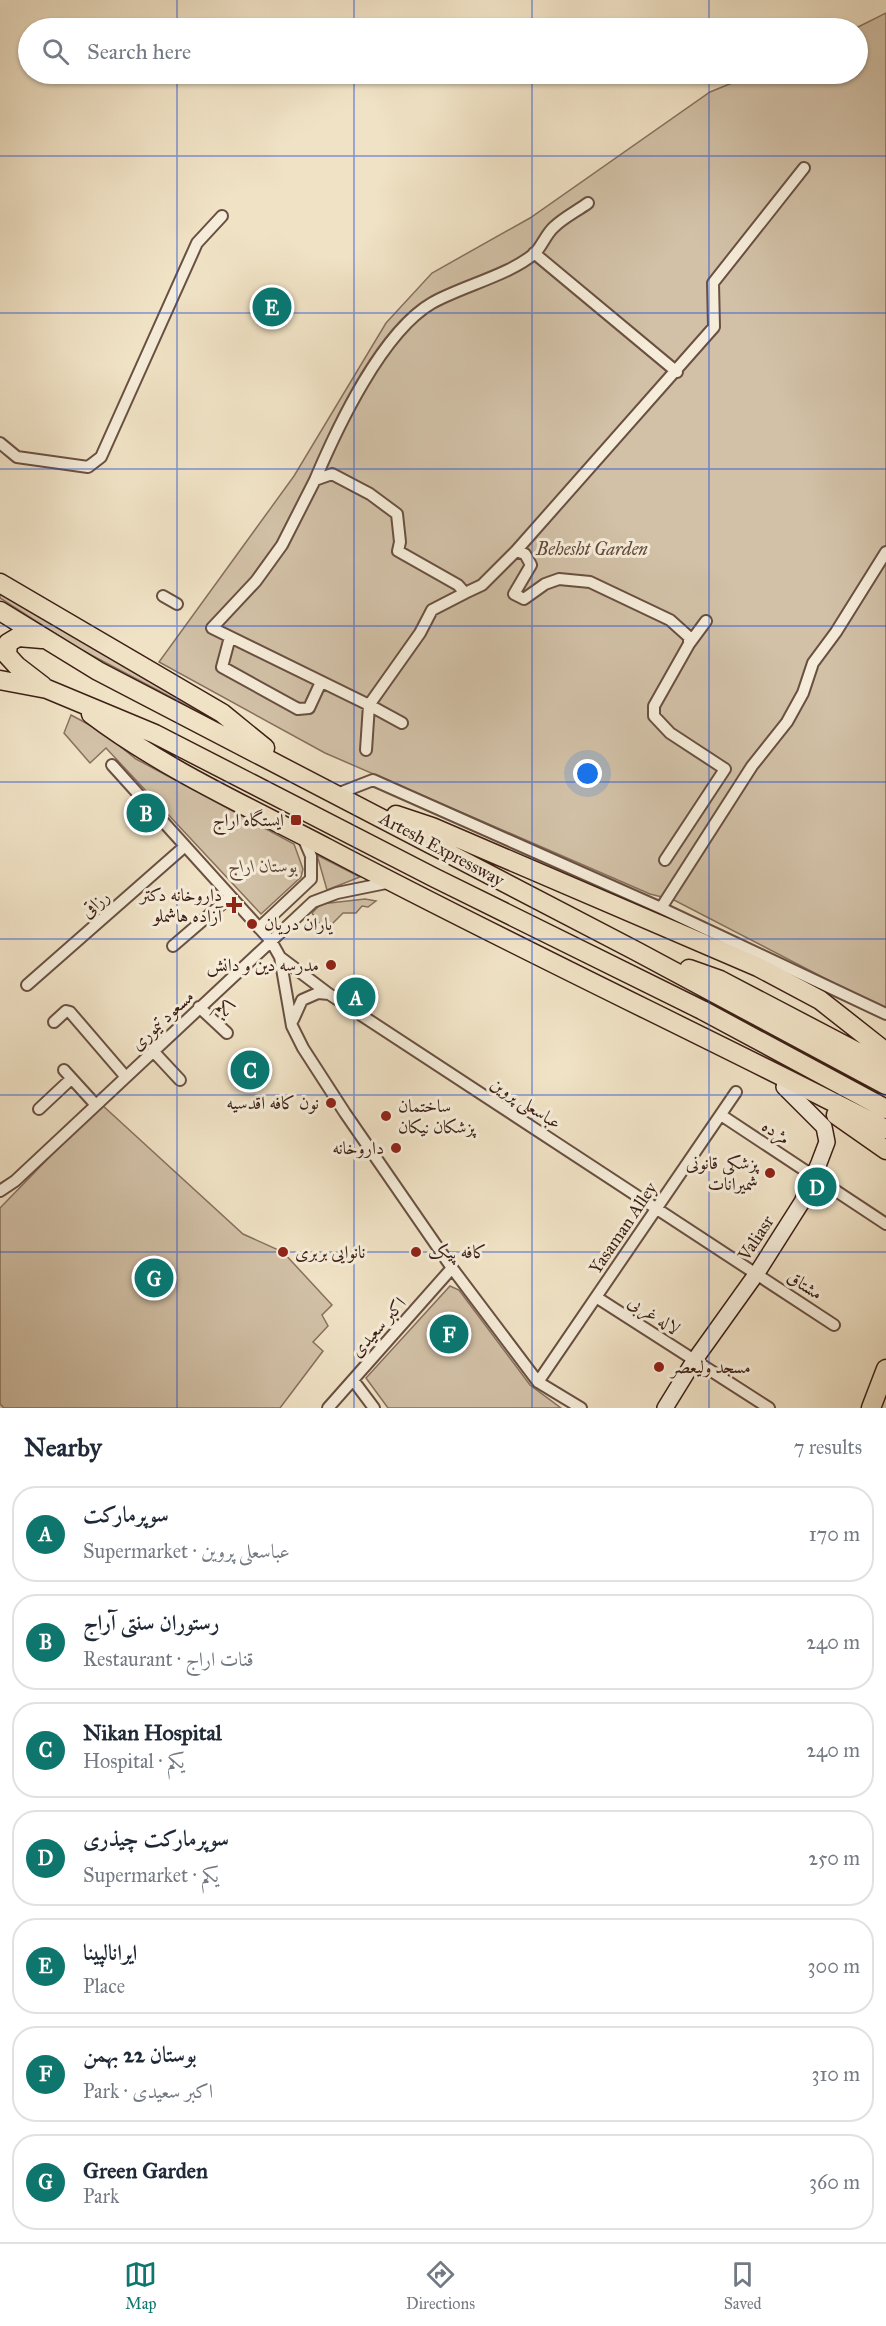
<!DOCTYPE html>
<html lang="en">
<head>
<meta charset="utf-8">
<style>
	:root { --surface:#fff; --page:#f6f6f7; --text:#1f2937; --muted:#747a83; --line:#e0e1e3; --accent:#0f766e }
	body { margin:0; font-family:"IM FELL Great Primer",Amiri,serif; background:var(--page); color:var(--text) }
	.you { position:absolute; left:588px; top:774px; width:21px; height:21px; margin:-15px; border:4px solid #fff; border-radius:50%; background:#1a73e8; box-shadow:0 0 0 9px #1a73e833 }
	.badge { display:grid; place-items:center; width:39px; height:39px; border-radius:50%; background:var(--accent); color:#fff; font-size:20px; font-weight:700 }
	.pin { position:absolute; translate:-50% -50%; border:3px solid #fff; box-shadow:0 2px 6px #0006 }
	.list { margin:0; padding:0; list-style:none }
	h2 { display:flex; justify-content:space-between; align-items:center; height:78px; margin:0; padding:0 24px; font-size:26px }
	h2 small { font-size:20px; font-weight:400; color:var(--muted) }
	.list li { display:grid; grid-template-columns:39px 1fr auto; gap:18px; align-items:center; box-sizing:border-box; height:96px; margin:0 12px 12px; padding:0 12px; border:2px solid var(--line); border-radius:24px }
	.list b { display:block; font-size:22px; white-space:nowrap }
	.list p { margin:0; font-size:20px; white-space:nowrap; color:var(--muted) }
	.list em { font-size:20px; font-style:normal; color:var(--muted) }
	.icon { flex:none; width:33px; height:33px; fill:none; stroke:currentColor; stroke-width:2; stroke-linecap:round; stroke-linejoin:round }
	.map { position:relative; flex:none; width:886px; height:1408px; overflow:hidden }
	.search { position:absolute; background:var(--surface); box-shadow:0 2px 4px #0004; left:18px; right:18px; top:18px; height:66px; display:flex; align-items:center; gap:15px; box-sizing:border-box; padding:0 21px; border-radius:33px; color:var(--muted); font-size:22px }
	.sheet { height:834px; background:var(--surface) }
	nav { display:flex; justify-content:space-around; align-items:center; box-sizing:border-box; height:84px; border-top:2px solid var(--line); background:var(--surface); font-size:16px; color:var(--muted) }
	nav a { display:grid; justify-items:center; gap:3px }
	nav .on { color:var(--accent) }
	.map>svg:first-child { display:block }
	.green { fill:#d2c1a7; stroke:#88705e; stroke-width:1.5 }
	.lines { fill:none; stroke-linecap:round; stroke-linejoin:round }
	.minor-casing { stroke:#6a5042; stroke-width:14 }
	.secondary-casing { stroke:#3d2016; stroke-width:18 }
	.trunk-casing { stroke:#3d2016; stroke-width:21 }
	.minor { stroke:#f5ecd9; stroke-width:10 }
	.secondary { stroke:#f5ecd9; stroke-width:15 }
	.trunk { stroke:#f0e2c5; stroke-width:18 }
	.grid { fill:none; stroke:#1d4ed8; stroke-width:1.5; stroke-opacity:0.55 }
	.poi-dot { fill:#8f2418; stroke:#f5ecd9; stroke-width:2 }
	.labels { text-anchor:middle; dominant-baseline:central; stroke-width:6; stroke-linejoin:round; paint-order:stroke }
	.park-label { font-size:18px; font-style:italic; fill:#62483a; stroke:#f5ecd9 }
	.poi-label { font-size:18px; fill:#3d2016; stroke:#f5ecd9; text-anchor:end }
	.street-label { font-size:18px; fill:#3d2016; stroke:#f5ecd9 }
</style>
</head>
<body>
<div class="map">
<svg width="886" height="1408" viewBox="0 0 886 1408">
	<rect width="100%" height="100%" fill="#f0e2c5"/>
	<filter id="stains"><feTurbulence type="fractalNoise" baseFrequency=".00333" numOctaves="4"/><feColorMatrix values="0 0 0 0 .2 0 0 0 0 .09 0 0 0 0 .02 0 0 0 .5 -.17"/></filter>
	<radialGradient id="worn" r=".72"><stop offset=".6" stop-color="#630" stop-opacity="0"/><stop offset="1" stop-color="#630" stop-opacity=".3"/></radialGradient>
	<!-- green -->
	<path class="green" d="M886 13V1010L674 900 650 894 325 753 159 662 294 476 386 323 432 273 530 218 710 92 754 74H858L856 28Z
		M0 588 197 705 231 729 76 647 0 598Z
		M71 715 101 731 136 759 294 844 303 869 301 877 261 914 106 748 90 763 64 733Z
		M317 855 360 877 327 890Z
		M365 899 376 901 368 907 362 906 356 913H343L325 931 312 913 321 904Z
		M101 1104 243 1234 283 1252 332 1305 322 1315 328 1326 313 1342 323 1351 280 1408H4L0 1404V1208Z
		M450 1286 459 1290 530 1385 561 1408H388L366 1378Z"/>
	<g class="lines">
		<!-- minor casing -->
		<g class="minor-casing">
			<path id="minor" d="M534 253 677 372
				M0 443 17 457 88 467 101 457 197 243 222 216
				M315 480C337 428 382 332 432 303 462 286 510 275 535 253 542 246 546 234 554 227 563 218 577 211 588 203
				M516 551 714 327 713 283 804 168
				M163 596 177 604
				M230 637 222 667 298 709 309 708 321 682
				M689 644 706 621
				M402 723 369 705 420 633 432 610 465 593
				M366 750 369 705 212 628 256 581 282 545 315 480 332 474 370 494 397 514 400 542 398 551 458 585 465 593 482 585 516 551 525 554 531 565 514 594 524 599 545 584 559 579 590 582 670 620 689 637V644L654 706V716L670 733 725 769 665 860
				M112 765 271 941 280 957 292 1026 303 1048 345 1113 452 1268 538 1382 581 1408
				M337 794 373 780 661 908 886 1014
				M661 908 752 766 787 722 803 693 813 663 836 632 886 552
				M259 928 311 879V856L302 835
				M173 946 230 897
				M280 957 329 994 834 1325
				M27 985 184 847
				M199 1007 227 1033
				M293 1020 302 1000 318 993 329 994
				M54 1022 66 1011 70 1012 125 1076
				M153 1051 180 1080
				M64 1070 95 1104
				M39 1109 71 1079
				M721 1115 886 1224
				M0 1191 15 1181 313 902 337 893 391 882
				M596 1297 769 1408
				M353 1380 374 1408
				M538 1382 736 1092
				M328 1408 452 1268"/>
		</g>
		<!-- secondary casing -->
		<g class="secondary-casing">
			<path id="secondary" d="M665 1408 694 1361 757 1273 802 1202 819 1163 827 1142 824 1127 784 1087"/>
		</g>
		<!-- trunk casing -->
		<g class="trunk-casing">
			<path id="trunk" d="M0 583 222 713 265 748
				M0 611 98 671 636 951 886 1085
				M42 639 18 637 8 643 7 655 17 666 43 686
				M0 680 47 689 155 734 435 878 702 1010 886 1109
				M91 714C164 769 247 806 327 848 512 946 701 1034 886 1129
				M396 815 432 827 758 967 820 1000 886 1052
				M689 969 720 980 886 1067
				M836 1115 886 1150
				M871 1408 886 1369"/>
		</g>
		<!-- minor -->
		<use href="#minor" class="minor"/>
		<!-- secondary -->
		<use href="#secondary" class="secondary"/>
		<!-- trunk -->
		<use href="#trunk" class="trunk"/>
	</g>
	<!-- grid -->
	<path class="grid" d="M177 0V28M354 0V28M532 0V28M709 0V28M177 74V1408M354 74V1408M532 74V1408M709 74V1408M0 156H886M0 313H886M0 469H886M0 626H886M0 782H886M0 939H886M0 1095H886M0 1252H886"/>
	<!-- markers -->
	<g class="poi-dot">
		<rect x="290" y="814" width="12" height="12" rx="3"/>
		<path d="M231 896h6v6h6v6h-6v6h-6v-6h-6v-6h6z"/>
		<circle cx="252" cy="924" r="6"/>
		<circle cx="331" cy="965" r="6"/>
		<circle cx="331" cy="1103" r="6"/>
		<circle cx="386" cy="1116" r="6"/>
		<circle cx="396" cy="1148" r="6"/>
		<circle cx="770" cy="1173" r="6"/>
		<circle cx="283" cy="1252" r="6"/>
		<circle cx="416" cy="1252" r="6"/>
		<circle cx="659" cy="1367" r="6"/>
	</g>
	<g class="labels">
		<!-- park labels -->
		<g class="park-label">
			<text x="592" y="549">Behesht Garden</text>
			<text x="263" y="866">بوستان اراج</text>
		</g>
		<!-- poi labels -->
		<g class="poi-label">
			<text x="284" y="820">ایستگاه اراج</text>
			<text x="222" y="895">داروخانه دکتر<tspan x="222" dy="21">آزاده هاشملو</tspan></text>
			<text x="264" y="924" text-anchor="start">یاران دریان</text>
			<text x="319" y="965">مدرسه دین و دانش</text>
			<text x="319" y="1103">نون کافه اقدسیه</text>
			<text x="398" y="1106" text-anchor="start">ساختمان<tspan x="398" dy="21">پزشکان نیکان</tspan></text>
			<text x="384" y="1148">داروخانه</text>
			<text x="758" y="1163">پزشکی قانونی<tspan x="758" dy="21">شمیرانات</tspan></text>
			<text x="295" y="1252" text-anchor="start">نانوایی بربری</text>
			<text x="428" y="1252" text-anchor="start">کافه پیک</text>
			<text x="671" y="1367" text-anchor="start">مسجد ولیعصر</text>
		</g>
		<!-- street labels -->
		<g class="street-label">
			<text transform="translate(442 849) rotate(28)">Artesh Expressway</text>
			<text transform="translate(95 904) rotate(-41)">رزاقی</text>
			<text transform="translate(225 1008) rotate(44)">یکم</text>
			<text transform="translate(162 1020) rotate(-43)">مسعود تیموری</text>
			<text transform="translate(526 1103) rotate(33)">عباسعلی پروین</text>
			<text transform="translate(776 1132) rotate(34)">مژده</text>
			<text transform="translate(623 1228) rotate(-56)">Yasaman Alley</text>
			<text transform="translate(756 1238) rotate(-57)">Valiasr</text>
			<text transform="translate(805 1285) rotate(33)">مشتاق</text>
			<text transform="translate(654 1315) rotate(33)">لاله غربی</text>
			<text transform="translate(378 1327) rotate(-48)">اکبر سعیدی</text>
		</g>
	</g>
	<rect width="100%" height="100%" filter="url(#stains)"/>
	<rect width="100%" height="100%" fill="url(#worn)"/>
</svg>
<div class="you"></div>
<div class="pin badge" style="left:356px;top:997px">A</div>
<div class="pin badge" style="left:146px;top:813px">B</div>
<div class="pin badge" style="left:250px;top:1070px">C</div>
<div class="pin badge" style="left:817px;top:1187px">D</div>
<div class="pin badge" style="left:272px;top:307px">E</div>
<div class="pin badge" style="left:449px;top:1334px">F</div>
<div class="pin badge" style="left:154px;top:1278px">G</div>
<div class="search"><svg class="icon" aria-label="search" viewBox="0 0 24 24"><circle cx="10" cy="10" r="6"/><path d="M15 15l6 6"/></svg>Search here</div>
</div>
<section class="sheet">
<h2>Nearby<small>7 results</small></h2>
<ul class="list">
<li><span class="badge">A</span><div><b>سوپرمارکت</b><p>Supermarket · عباسعلی پروین</p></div><em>170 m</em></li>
<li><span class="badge">B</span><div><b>رستوران سنتی آراج</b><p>Restaurant · قنات اراج</p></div><em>240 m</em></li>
<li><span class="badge">C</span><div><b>Nikan Hospital</b><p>Hospital · یکم</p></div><em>240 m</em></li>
<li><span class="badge">D</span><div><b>سوپرمارکت چیذری</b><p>Supermarket · یکم</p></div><em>250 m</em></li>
<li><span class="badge">E</span><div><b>ایرانالپینا</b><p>Place</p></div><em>300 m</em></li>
<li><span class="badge">F</span><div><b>بوستان 22 بهمن</b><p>Park · اکبر سعیدی</p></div><em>310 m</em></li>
<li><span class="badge">G</span><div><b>Green Garden</b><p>Park</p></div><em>360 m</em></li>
</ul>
</section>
<nav>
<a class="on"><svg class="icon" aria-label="map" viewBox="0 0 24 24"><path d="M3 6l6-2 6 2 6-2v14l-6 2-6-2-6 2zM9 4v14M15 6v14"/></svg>Map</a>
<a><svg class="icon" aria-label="directions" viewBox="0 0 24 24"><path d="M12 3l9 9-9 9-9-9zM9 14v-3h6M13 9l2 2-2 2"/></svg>Directions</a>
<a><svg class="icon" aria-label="saved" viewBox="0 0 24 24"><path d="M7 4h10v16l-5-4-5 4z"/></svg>Saved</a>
</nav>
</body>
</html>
